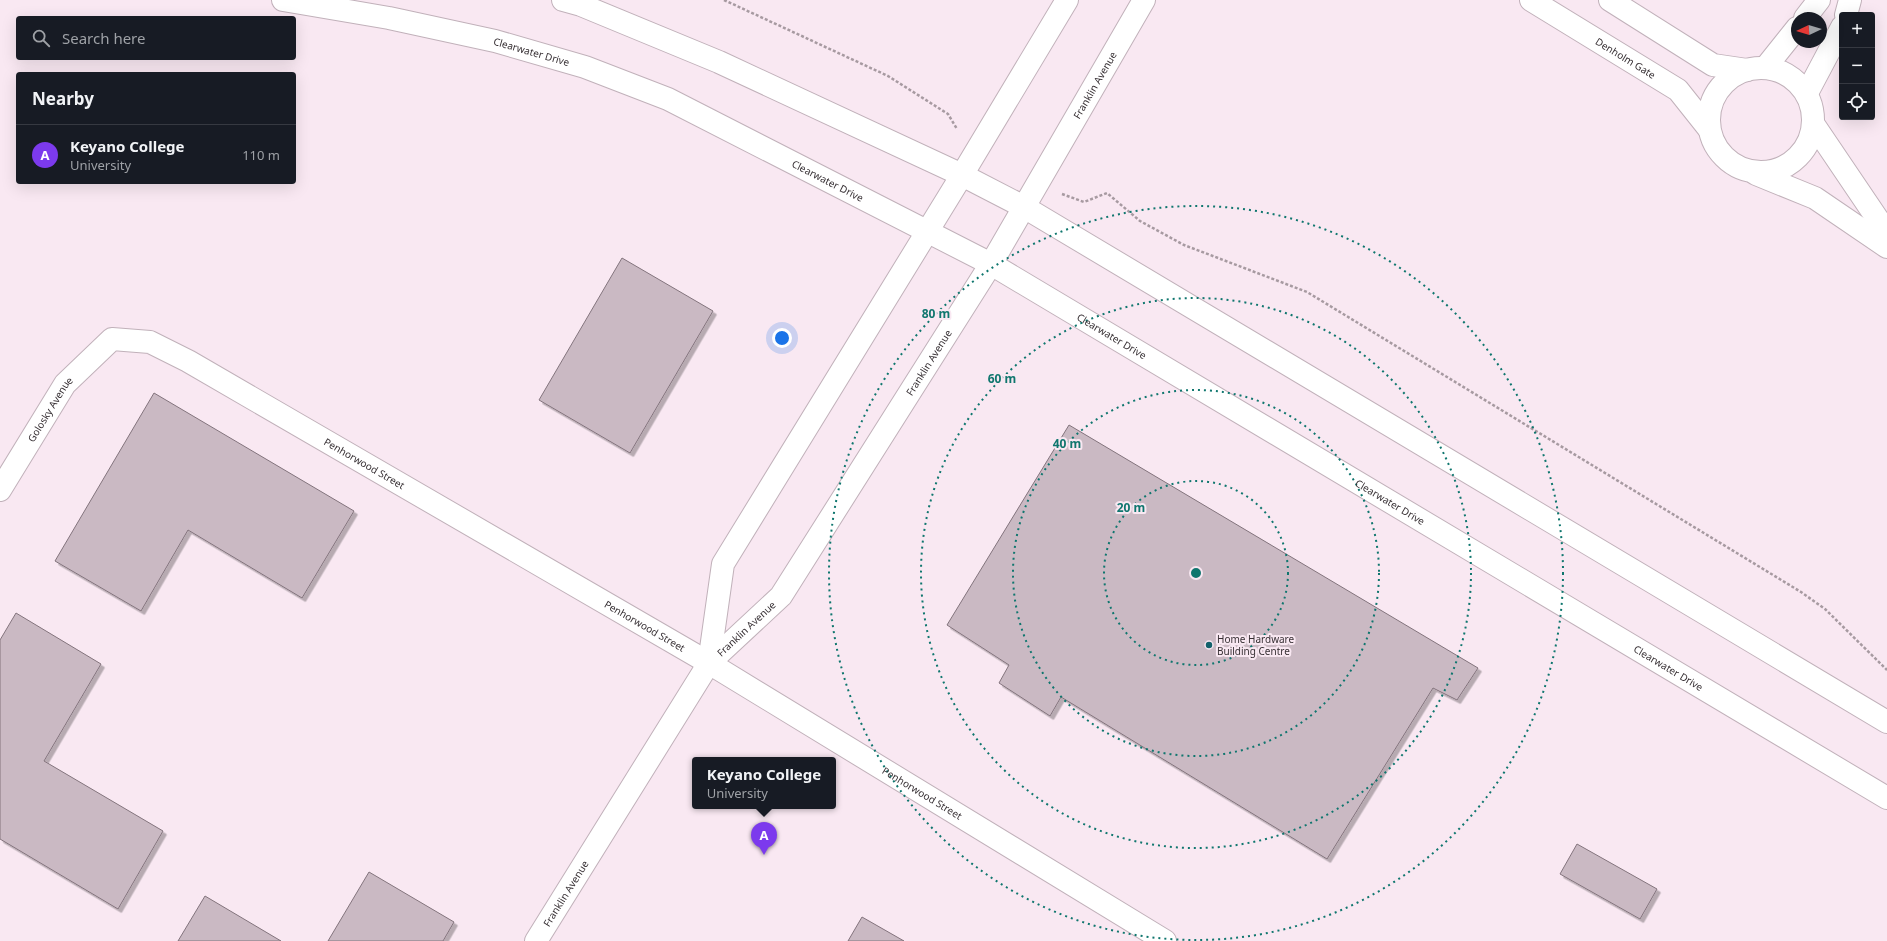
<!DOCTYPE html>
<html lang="en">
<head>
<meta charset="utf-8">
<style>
	:root { --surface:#171b24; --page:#242831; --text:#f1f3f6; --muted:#9ea1a6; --line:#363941; --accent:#7c3aed }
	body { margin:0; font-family:"Noto Sans",sans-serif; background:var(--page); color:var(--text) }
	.controls { position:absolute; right:12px; top:12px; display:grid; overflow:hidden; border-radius:4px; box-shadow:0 4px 16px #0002 }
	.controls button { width:36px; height:36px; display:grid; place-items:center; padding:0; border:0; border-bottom:1px solid var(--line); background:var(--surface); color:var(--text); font:20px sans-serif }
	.compass { position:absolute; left:1791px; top:12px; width:36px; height:36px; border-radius:50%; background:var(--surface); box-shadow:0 4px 16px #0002; rotate:266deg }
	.you { position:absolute; left:782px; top:338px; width:14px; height:14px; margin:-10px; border:3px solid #fff; border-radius:50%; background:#1a73e8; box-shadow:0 0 0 6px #1a73e833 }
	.badge { display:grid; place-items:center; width:26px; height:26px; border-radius:50%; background:var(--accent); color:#fff; font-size:13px; font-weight:700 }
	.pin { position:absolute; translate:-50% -33px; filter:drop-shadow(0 1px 2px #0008) }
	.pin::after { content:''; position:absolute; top:21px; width:14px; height:12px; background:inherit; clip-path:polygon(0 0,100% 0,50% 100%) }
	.popup { position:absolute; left:692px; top:757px; width:144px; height:52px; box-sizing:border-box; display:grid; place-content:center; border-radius:4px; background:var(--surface); filter:drop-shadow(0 1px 3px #0005); font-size:13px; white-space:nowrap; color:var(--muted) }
	.popup b { font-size:15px; color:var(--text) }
	.popup::after { content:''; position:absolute; left:50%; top:100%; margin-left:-8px; border:8px solid transparent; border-top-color:var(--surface) }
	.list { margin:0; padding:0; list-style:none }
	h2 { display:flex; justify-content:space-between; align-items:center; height:52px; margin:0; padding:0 16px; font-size:17px }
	h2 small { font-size:13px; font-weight:400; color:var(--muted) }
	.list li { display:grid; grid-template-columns:26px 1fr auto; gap:12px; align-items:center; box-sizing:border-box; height:60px; padding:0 16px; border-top:1px solid var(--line) }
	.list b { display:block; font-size:15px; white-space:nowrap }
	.list p { margin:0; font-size:13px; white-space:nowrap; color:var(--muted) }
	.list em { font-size:13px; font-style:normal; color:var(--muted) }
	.icon { flex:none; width:22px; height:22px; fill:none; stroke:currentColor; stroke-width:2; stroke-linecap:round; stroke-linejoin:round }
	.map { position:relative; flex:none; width:1887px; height:941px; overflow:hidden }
	.search { position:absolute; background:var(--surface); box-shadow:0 4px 16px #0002; left:16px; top:16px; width:280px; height:44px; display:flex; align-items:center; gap:10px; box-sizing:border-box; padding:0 14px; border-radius:4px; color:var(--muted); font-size:15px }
	.panel { position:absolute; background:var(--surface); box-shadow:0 4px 16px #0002; left:16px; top:72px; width:280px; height:112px; border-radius:4px }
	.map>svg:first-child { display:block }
	.building { fill:#cab9c3; stroke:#83747d; filter:url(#shadow) }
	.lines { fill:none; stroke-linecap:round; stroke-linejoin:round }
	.minor-casing { stroke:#c1b1ba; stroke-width:24 }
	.major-casing { stroke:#c1b1ba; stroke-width:24 }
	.path { stroke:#a79aa1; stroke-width:2.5; stroke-dasharray:3 2; stroke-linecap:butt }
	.minor { stroke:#fff; stroke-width:22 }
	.major { stroke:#fff; stroke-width:22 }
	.ring { fill:none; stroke:#0f766e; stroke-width:2; stroke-dasharray:2 4 }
	.poi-dot { fill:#13616b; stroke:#f9e8f2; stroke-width:1.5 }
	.labels { text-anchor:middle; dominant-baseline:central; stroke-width:4; stroke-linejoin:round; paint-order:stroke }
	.street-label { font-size:10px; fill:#373034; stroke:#f9e8f2 }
	.poi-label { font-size:10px; fill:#373034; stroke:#f9e8f2; text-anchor:start }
	.centre { fill:#0f766e; stroke:#f9e8f2; stroke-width:2 }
	.ring-label { font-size:12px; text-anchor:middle; font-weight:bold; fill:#0f766e; stroke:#f9e8f2; stroke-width:4; stroke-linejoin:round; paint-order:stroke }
</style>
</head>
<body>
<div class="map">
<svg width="1887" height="941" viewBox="0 0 1887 941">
	<defs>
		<filter id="shadow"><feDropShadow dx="3.5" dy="3.5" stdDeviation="0" flood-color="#0004"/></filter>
	</defs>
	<rect width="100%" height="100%" fill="#f9e8f2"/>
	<!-- building -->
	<path class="building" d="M622 258 713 311 630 453 539 400Z
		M154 393 354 511 302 598 188 530 141 611 55 561Z
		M1069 425 1478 668 1457 700 1433 688 1327 859 1061 697 1050 716 999 683 1009 665 947 625Z
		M16 613 101 664 44 761 163 831 118 909 0 839V640Z
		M1577 844 1657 889 1640 919 1560 874Z
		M369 872 454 922 443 941H328Z
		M205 896 281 941H178Z
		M862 917 904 941H848Z"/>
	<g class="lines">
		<!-- minor casing -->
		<g class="minor-casing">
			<g id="minor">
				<path id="s1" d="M1531 0 1678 90 1709 129"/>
				<path d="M1610 0 1713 65 1747 70"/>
				<path d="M1846 15 1850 0"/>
				<path d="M1805 18 1819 0"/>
				<circle cx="1761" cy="120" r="52"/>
				<path d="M1765 68 1797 28"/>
				<path d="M1807 93 1842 27"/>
				<path d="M1814 125 1887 233"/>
				<path d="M1756 174 1815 198 1887 247"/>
				<path d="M962 175 1067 0"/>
				<path id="s2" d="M1024 207 1144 0"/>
				<path id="s3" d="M0 490 65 384 112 339 150 342 188 361 709 663 1165 941"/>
			</g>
		</g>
		<!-- major casing -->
		<g class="major-casing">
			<g id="major">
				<path id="s4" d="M283 0 389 18 495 41 585 67 668 99 991 264 1887 798"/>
				<path d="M563 0 581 5 719 62 962 175 1024 207 1887 722"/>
				<path d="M709 663 723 564 962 175"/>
				<path id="s5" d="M536 941 709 663 781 596 991 264 1024 207"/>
			</g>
		</g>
		<!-- path -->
		<path class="path" d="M724 0 888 76 948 114 957 129
			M1062 194 1084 202 1107 193 1140 221 1184 245 1307 292 1801 592 1825 609 1887 670"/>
		<!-- minor -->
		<use href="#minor" class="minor"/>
		<!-- major -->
		<use href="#major" class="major"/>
	</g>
	<!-- distance rings -->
	<g class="ring">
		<circle cx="1196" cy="573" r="92"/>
		<circle cx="1196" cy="573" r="183"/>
		<circle cx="1196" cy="573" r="275"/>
		<circle cx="1196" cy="573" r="367"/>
	</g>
	<!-- markers -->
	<circle class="poi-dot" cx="1209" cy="645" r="4"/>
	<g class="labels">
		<!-- street labels -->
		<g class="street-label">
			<text stroke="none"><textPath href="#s4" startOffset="254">Clearwater Drive</textPath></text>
			<text stroke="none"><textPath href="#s1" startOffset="111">Denholm Gate</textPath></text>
			<text stroke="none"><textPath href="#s2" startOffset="141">Franklin Avenue</textPath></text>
			<text stroke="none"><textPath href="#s4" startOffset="578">Clearwater Drive</textPath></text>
			<text stroke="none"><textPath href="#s4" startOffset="902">Clearwater Drive</textPath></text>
			<text stroke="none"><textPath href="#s5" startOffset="702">Franklin Avenue</textPath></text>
			<text stroke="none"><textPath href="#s3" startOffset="95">Golosky Avenue</textPath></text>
			<text stroke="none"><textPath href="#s3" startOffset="474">Penhorwood Street</textPath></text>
			<text stroke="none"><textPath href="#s4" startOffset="1226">Clearwater Drive</textPath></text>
			<text stroke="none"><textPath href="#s3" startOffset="798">Penhorwood Street</textPath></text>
			<text stroke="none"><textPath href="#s5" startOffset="378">Franklin Avenue</textPath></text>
			<text stroke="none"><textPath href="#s4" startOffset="1550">Clearwater Drive</textPath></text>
			<text stroke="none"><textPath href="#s3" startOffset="1122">Penhorwood Street</textPath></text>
			<text stroke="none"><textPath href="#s5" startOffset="56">Franklin Avenue</textPath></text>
		</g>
		<!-- poi labels -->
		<g class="poi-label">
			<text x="1217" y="639">Home Hardware<tspan x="1217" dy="12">Building Centre</tspan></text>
		</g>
	</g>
	<circle cx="1196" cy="573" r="6" class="centre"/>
	<g class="ring-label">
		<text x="936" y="318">80 m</text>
		<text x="1002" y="383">60 m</text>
		<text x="1067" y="448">40 m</text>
		<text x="1131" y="512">20 m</text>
	</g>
</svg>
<div class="controls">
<button>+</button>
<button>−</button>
<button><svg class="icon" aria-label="locate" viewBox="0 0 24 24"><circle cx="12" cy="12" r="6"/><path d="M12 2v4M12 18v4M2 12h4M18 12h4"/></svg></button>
</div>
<svg class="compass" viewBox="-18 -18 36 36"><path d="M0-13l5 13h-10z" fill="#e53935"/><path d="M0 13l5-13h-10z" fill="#9ea1a6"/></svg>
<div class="you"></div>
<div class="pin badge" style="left:764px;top:855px">A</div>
<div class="popup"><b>Keyano College</b>University</div>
<div class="search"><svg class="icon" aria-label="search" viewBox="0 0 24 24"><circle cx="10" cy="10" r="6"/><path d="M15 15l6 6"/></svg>Search here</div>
<section class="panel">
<h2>Nearby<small></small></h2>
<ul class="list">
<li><span class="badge">A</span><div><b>Keyano College</b><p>University</p></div><em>110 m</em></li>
</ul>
</section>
</div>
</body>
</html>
